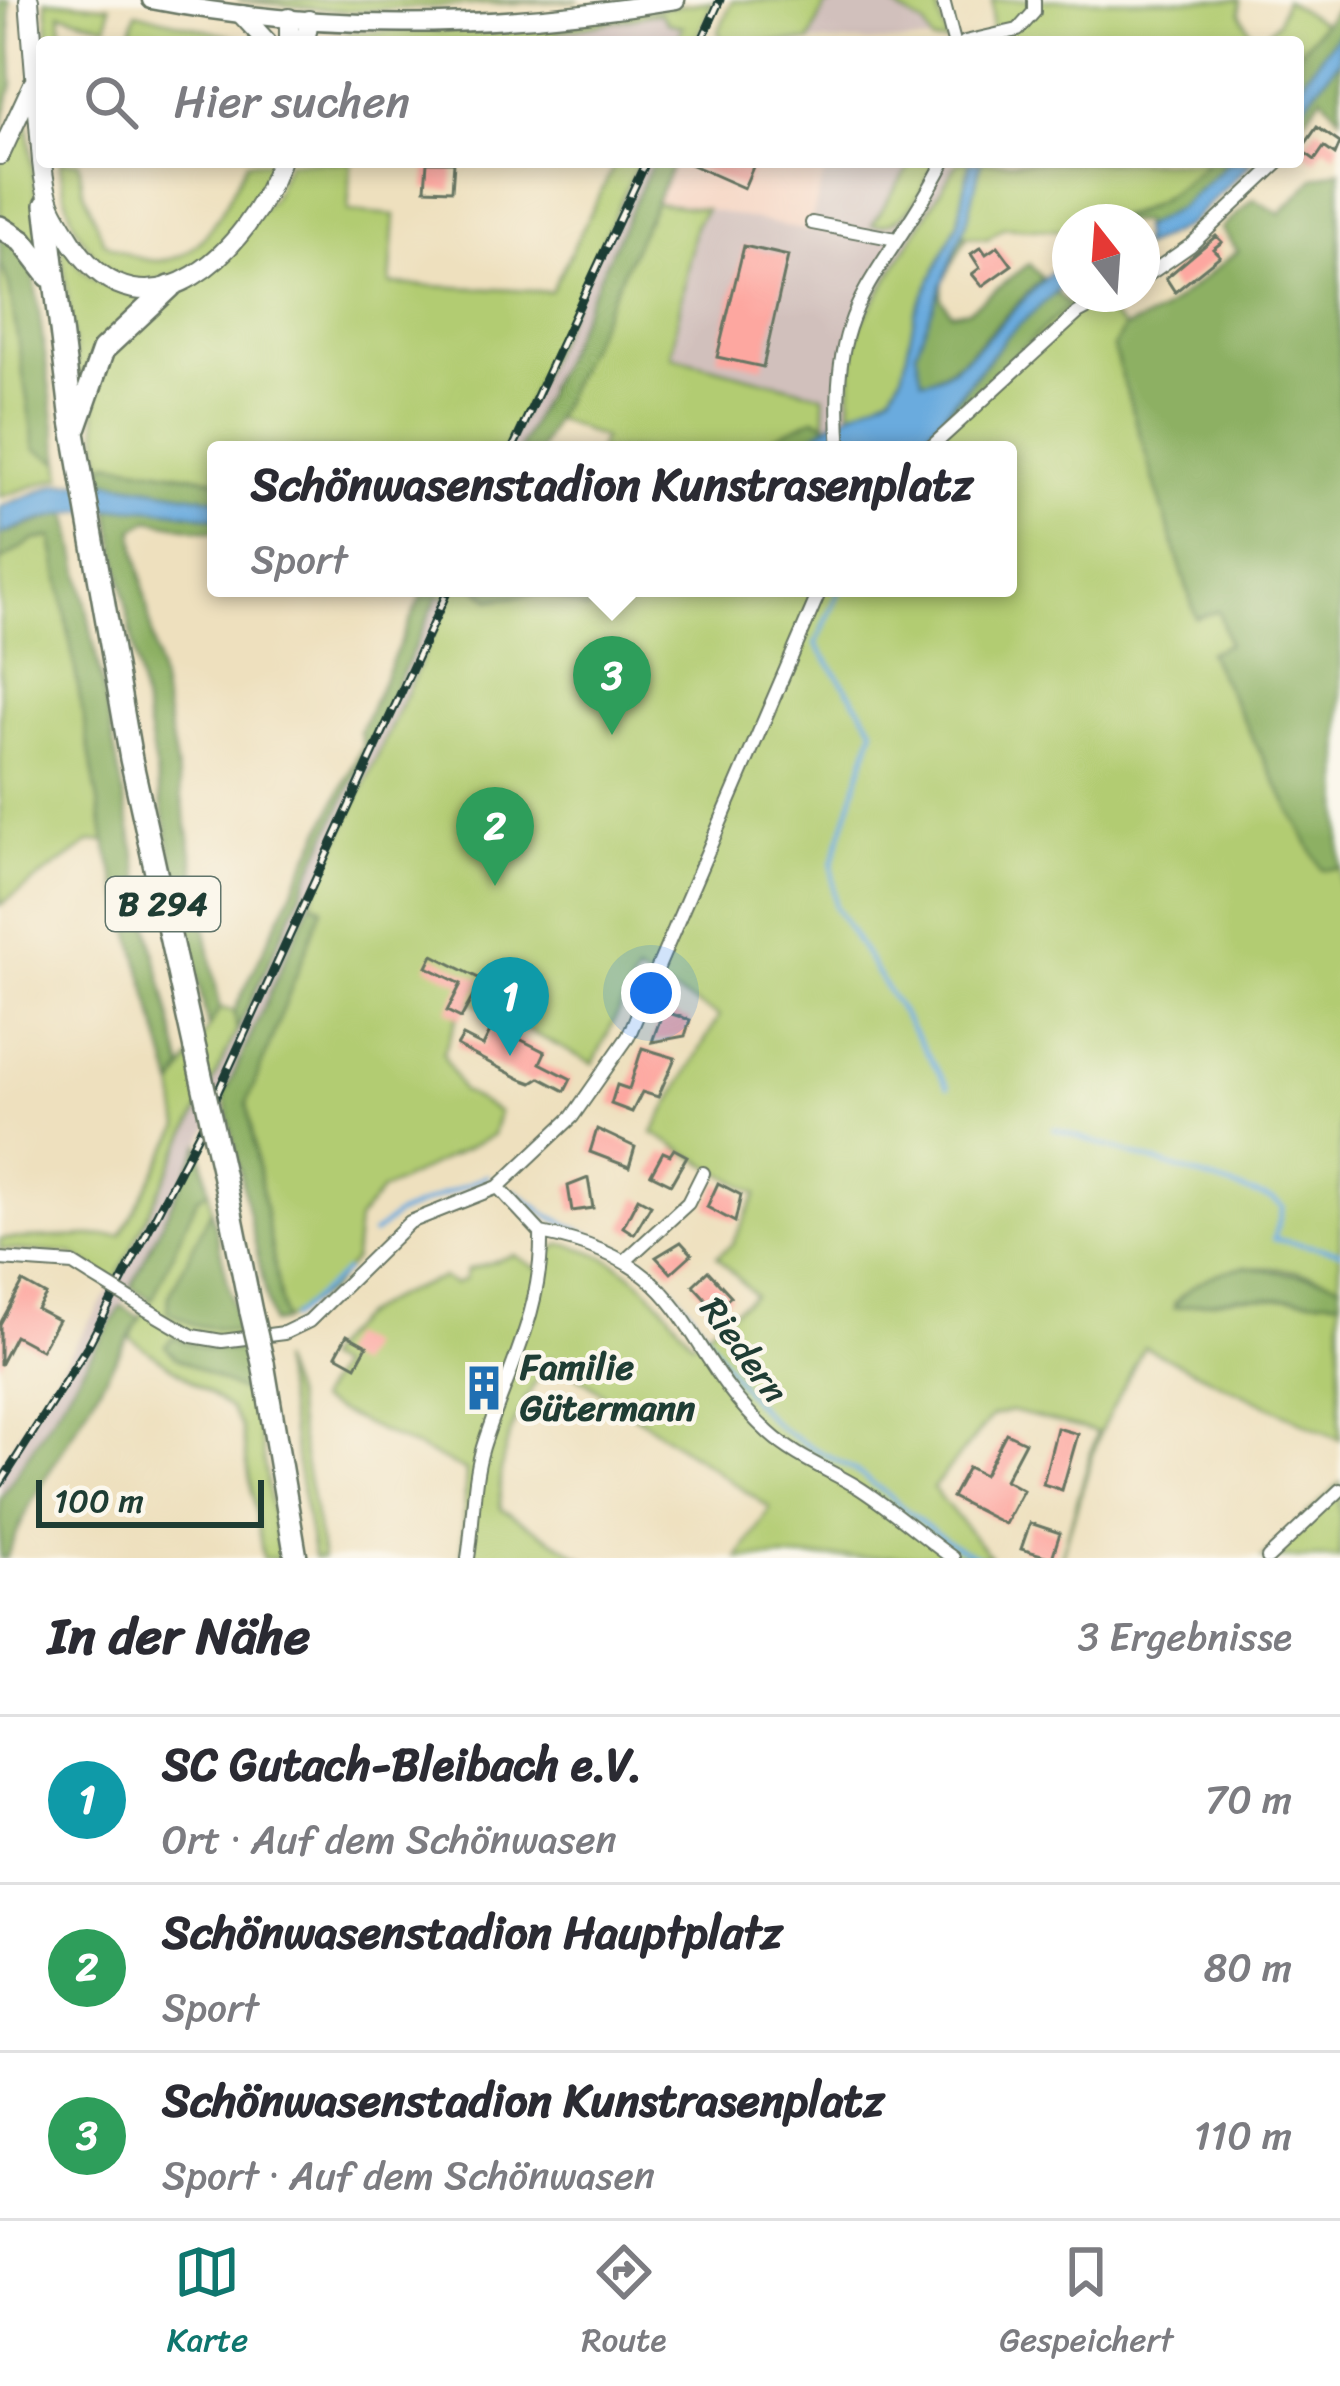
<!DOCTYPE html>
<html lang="de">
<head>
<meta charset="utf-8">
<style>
	:root { --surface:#fff; --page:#f7f7f7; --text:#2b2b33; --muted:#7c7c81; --line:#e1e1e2; --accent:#0f766e }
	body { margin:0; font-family:Sriracha,sans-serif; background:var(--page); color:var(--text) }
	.compass { position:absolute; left:1052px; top:204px; width:108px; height:108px; border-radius:50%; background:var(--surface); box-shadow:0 6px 18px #0003; rotate:343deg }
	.scale { position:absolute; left:36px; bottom:30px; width:228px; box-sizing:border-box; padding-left:12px; border:6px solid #1f3d34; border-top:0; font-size:33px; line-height:42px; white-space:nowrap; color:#1f3d34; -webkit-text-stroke:9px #fbf7ec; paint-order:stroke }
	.you { position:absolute; left:651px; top:993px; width:42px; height:42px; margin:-30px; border:9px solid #fff; border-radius:50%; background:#1a73e8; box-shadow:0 0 0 18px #1a73e833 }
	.badge { display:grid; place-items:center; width:78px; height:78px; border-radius:50%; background:var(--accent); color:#fff; font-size:39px; font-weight:700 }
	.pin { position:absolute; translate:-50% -99px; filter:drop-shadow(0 3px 6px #0008) }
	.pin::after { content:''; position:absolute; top:63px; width:42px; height:36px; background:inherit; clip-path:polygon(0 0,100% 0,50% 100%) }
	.popup { position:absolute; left:207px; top:441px; width:810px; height:156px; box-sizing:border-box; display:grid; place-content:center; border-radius:12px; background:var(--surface); filter:drop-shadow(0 3px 9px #0005); font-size:39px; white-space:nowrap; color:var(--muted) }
	.popup b { font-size:45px; color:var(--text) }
	.popup::after { content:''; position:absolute; left:50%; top:100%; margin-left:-24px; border:24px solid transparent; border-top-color:var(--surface) }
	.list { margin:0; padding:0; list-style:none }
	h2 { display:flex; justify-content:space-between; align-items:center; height:156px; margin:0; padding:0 48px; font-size:51px }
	h2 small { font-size:39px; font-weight:400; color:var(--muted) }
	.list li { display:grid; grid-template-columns:78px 1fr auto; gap:36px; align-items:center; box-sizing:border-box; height:168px; padding:0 48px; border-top:3px solid var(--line) }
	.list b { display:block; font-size:45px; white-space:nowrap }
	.list p { margin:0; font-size:39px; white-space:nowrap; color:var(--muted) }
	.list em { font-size:39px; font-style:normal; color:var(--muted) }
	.icon { flex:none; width:66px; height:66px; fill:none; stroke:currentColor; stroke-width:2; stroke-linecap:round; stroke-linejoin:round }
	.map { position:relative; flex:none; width:1340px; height:1558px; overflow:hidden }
	.search { position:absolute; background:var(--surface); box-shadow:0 6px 18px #0003; left:36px; right:36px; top:36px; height:132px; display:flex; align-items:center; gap:30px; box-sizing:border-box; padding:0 42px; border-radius:12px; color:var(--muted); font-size:45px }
	.sheet { height:660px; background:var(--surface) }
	nav { display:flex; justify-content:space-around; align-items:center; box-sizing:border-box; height:168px; border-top:3px solid var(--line); background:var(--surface); font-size:33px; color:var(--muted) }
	nav a { display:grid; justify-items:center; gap:6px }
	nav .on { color:var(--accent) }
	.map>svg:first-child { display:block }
	.built { fill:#f5d3c1 }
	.industrial { fill:#d1c0bc }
	.green { fill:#b2cc72; stroke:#688453; stroke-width:3 }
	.forest { fill:#8db064; stroke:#56764c; stroke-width:3 }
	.water { fill:#6babde; stroke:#457489; stroke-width:3 }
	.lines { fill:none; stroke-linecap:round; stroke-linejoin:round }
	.stream { stroke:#6babde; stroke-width:4.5 }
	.building { fill:#fda7a0 }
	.minor-casing { stroke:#677664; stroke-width:16 }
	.secondary-casing { stroke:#677664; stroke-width:21 }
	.primary-casing { stroke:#677664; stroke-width:22 }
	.trunk-casing { stroke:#677664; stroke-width:26 }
	.minor { stroke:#fff; stroke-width:12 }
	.secondary { stroke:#fff; stroke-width:16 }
	.primary { stroke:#fff; stroke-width:18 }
	.trunk { stroke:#fff; stroke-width:21 }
	.rail-casing { stroke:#1f3d34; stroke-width:9 }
	.rail { stroke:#fbf7ec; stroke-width:4.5; stroke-dasharray:14; stroke-linecap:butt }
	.minor-bridge-casing { stroke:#677664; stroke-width:16; stroke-linecap:butt }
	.trunk-bridge-casing { stroke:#677664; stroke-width:26; stroke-linecap:butt }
	.minor-bridge { stroke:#fff; stroke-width:12 }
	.trunk-bridge { stroke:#fff; stroke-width:21 }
	.labels { text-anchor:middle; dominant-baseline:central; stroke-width:9; stroke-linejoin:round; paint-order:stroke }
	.shield { fill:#fbf7ec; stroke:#61756b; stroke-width:3 }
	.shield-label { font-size:33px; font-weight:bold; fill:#1f3d34 }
	.street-label { font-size:36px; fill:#1f3d34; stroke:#fbf7ec }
	.poi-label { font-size:36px; font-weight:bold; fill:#1f3d34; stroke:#fbf7ec; text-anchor:start }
</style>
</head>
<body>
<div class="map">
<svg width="1340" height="1558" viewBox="0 0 1340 1558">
	<rect width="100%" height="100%" fill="#fbf7ec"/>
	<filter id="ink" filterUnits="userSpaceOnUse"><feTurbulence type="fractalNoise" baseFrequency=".00833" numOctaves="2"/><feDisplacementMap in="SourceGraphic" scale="24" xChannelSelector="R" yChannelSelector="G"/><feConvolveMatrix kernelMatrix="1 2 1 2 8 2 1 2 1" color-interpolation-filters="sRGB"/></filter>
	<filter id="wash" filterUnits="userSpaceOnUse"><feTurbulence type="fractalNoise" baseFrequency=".004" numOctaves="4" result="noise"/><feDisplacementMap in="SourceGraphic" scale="48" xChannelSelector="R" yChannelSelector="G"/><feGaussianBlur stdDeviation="2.7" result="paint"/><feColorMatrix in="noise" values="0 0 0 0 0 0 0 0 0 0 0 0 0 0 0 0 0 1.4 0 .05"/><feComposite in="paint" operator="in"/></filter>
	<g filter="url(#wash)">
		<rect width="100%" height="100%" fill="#eee0be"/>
		<!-- built -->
		<path class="built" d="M674 162H828L808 231 655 203Z"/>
		<!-- industrial -->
		<path class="industrial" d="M843 0 894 5 926 26 933 42H809L825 6Z
			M661 13 668 23 683 27 676 42H555L558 32Z
			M639 162H653L519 450H505Z
			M828 162H912L873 225 890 226 903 218 935 162H958L860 325 851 369 850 415 826 423 823 395 670 356 695 226 706 209 808 231Z
			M439 594 451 597 226 1092 119 1311 0 1499V1464L131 1255Z"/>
		<!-- green -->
		<path class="green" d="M46 0 110 6 107 26 60 13 63 42H49Z
			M236 0H580L343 11Z
			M843 0 825 6 809 42H725L718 33 732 1Z
			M884 0H935L948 42H933L925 26Z
			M993 0H1240V14L1257 42H991Z
			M1285 0 1322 23 1298 54V42H1259L1278 21Z
			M713 1 695 42H676L683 27 668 23 660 13 558 32 555 42H318L353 32 505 30Z
			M136 12 252 42H170L131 31Z
			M27 115 42 249 0 218V160Z
			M60 162H79L83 189 104 242C189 294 214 228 247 162H274C237 233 211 279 125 284 80 247 66 220 60 162Z
			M288 162H351L348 211 395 215 390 284 551 292 616 162H639L505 450H216V479L108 462 102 468 95 406 104 363 146 314 188 287 273 198Z
			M912 162H935C922 191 908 228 872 225Z
			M958 162H970L958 222 915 314 903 372 891 393 850 415 851 369 860 325Z
			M981 162H1207C1165 203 1129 222 1070 222L1069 231 1004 227 987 239 960 235Z
			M655 203 706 209 695 226 671 356 823 395 826 423 814 419 748 450H598L603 438 554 418Z
			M67 246C84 286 111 286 147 299L103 339 79 384 61 247Z
			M0 261 9 285 35 449 60 462 62 477 0 497Z
			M1080 294H1088L1124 328 1113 348 1197 618 1219 610 1228 645 1209 652 1322 869 1340 868V1284C1285 1263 1217 1255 1174 1303L1175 1307 1238 1297 1340 1300V1440L1144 1347 1100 1432 1061 1558 1097 1432 1011 1411 992 1416 933 1488 990 1556 738 1558 770 1508 551 1358C521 1402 493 1454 501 1509L583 1558H462L466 1471 317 1401 337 1367 323 1359C354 1312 391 1295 443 1278L454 1284 465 1279 467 1270 514 1255 536 1268 549 1262 551 1250 562 1244C623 1253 658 1296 692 1342L754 1295 717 1256 732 1244 757 1194 653 1133 719 1016 637 973 593 1064 471 1001 457 1018 443 1054 462 1091 499 1112 493 1135 381 1191 358 1220 354 1260 329 1291 284 1321 247 1103 322 907 311 901 450 598 434 594 420 599 423 588H477L491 600 546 592 587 610 625 588H1008V450H908Z
			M52 537 105 841 90 842 0 905V561L34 540Z
			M220 1008 234 1011 237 1031 115 1282 72 1254 0 1249V1239L121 1235 180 1127 174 1087Z
			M209 1191 211 1210 167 1311 194 1325 239 1330 243 1351 193 1346 177 1358 253 1397 280 1558H263L241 1427 230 1408 130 1338 197 1198Z
			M279 1360 293 1398 323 1558H314Z
			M1340 1483V1558H1262Z"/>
		<!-- forest -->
		<path class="forest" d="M0 0H9L13 84 0 133Z
			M1340 3V31L1298 86V54Z
			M1340 59V117L1322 96 1298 126V113Z
			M653 162H674L540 450H519Z
			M1207 162H1229L1180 207 1142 228V222H1108C1148 212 1178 191 1207 162Z
			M1340 170V868L1322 870 1208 653 1228 644 1219 611 1196 618 1113 347 1124 328 1160 313 1238 251 1221 229 1254 199 1280 214 1314 178Z
			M0 231 30 264 34 277 60 462 35 449 9 285 0 261Z
			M960 235 967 237 943 280 941 298 951 313 969 310 1029 264 1042 278 964 358 927 382 919 376 916 351 922 327Z
			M1055 291 1069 305 956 410 947 412 1007 336Z
			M814 418 826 423V431L792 450H748Z
			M108 462 216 480V499L105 481 102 468Z
			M134 505 216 518V533L149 520 133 530 220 1008 208 1027 169 845 109 509Z
			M68 512 153 946 183 1069 174 1087 105 841 52 537 34 540 0 561V535Z
			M477 588H625L587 610 546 593 491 600Z
			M439 594 237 1031 234 1011 363 745 360 732 420 599Z
			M311 901 322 908 247 1103 284 1321 272 1323 224 1096Z
			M200 1145 209 1191 197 1198 152 1300 131 1287Z
			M211 1210 239 1330 233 1331 194 1325 167 1311 169 1296Z
			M1245 1267 1327 1279 1340 1284V1300L1238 1297 1174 1308C1185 1284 1218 1271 1245 1267Z
			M122 1306 140 1318 28 1508 6 1558H0V1499Z
			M174 1337 206 1349 243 1351 253 1397 177 1358 165 1346Z"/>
		<!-- water -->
		<path class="water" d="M1340 31V59L1298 113V86Z
			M970 162H981L968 218 916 351 922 380C964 381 1029 283 1070 258V279L1007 336 917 445 884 450 873 434 832 450H792L837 419 891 393 903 372 915 313 958 222Z
			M1229 162H1252L1186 226 1142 247V228L1180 207Z
			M105 481 216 499V518C140 503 71 503 0 535V507L58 484Z"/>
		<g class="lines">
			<!-- stream -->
			<path class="stream" d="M841 588 816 644 874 728 832 864 835 906 948 1087
				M1054 1129 1274 1200 1283 1207 1274 1239 1340 1252
				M515 1191 547 1215 620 1249
				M373 1234 396 1215 487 1176
				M641 1259C696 1302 719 1367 767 1416 791 1440 823 1452 852 1469 897 1497 930 1538 980 1558
				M291 1318 345 1271"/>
		</g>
		<g id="blocks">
			<!-- building -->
			<path class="building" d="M1317 127 1340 143 1335 155 1324 147 1315 160 1301 150Z
				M427 162H454L452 190 425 189Z
				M685 162H755L744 188Z
				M1216 236 1222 242 1213 249 1220 256 1175 292 1166 278Z
				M744 246 788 256 763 367 717 357Z
				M998 246 1012 265 982 286 972 274 980 268 971 254 981 247 986 254Z
				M433 955 482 980 461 1018 447 1011 461 984 427 967Z
				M663 1011 690 1020 685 1036 652 1042Z
				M500 1029 545 1052 540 1063 571 1079 565 1091 540 1078 532 1083 521 1079 457 1046 463 1036 483 1046 490 1032Z
				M642 1048 675 1058 658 1097 642 1092 632 1112 611 1104 617 1085 629 1089Z
				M597 1129 635 1147 629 1167 590 1152Z
				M674 1149 687 1156 671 1184 651 1174 663 1152 670 1155Z
				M588 1178 593 1208 572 1211 568 1186Z
				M718 1183 741 1195 735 1222 707 1207Z
				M638 1198 651 1205 634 1234 623 1227Z
				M681 1242 692 1254 671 1273 656 1257Z
				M708 1271 731 1296 716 1310 693 1285Z
				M23 1282 46 1295 37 1309 58 1320 41 1350 15 1336 0 1365V1324Z
				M347 1335 367 1346 356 1366 336 1355Z
				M1057 1428 1078 1434 1062 1490 1043 1484Z
				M1006 1433 1025 1442 1005 1480 1023 1490 1005 1524 952 1497 968 1467 984 1475Z
				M1030 1523 1060 1533 1052 1558 1021 1549Z"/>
		</g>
	</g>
	<g filter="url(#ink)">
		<use href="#blocks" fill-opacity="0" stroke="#677664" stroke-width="3"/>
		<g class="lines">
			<!-- minor casing -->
			<g class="minor-casing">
				<path id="minor" d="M943 0 954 42
					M965 42 1018 30 1034 12V0
					M812 223 896 239
					M1142 279 1191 245 1279 162
					M840 450C827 296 881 284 944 162
					M928 450 1078 313 1114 294
					M541 1233C698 1264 674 1346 769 1433 794 1456 827 1469 856 1486 890 1507 920 1535 953 1558
					M0 1259 73 1264 92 1276
					M626 1260 688 1203 703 1173
					M146 1309 192 1336 222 1341 284 1333 309 1321 410 1222 498 1187 572 1117 628 1037 821 588
					M468 1558C474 1521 472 1483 483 1447 506 1374 543 1312 541 1233L498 1187
					M1268 1558 1340 1490"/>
			</g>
			<!-- secondary casing -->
			<g class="secondary-casing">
				<path id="secondary" d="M151 0C325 34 502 29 676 0"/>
			</g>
			<!-- primary casing -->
			<g class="primary-casing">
				<path id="primary" d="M29 0 42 161
					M242 15 267 42
					M289 42V18
					M305 42 309 20
					M0 155 33 84
					M42 162C46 203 52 211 74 245 147 351 251 248 280 162"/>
			</g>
			<!-- trunk casing -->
			<g class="trunk-casing">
				<path id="trunk" d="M46 205 72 421 131 759 195 1049
					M0 227 22 241 49 276
					M76 427 103 350 170 287
					M224 1178 251 1312
					M263 1363 296 1558"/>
			</g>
			<!-- minor -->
			<use href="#minor" class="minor"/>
			<!-- secondary -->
			<use href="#secondary" class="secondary"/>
			<!-- primary -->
			<use href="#primary" class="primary"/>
			<!-- trunk -->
			<use href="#trunk" class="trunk"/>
			<!-- rail casing -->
			<g class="rail-casing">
				<path id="rail" d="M701 42 720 0
					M512 450 646 162
					M0 1484 89 1344 200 1131 449 588"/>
			</g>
			<!-- rail -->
			<use href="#rail" class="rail"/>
			<!-- minor-bridge casing -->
			<g class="minor-bridge-casing">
				<path id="minor-bridge" d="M92 1276 146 1309"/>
			</g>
			<!-- trunk-bridge casing -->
			<g class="trunk-bridge-casing">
				<path id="trunk-bridge" d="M195 1049 224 1178
					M251 1312 263 1363"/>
			</g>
			<!-- minor-bridge -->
			<use href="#minor-bridge" class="minor-bridge"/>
			<!-- trunk-bridge -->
			<use href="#trunk-bridge" class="trunk-bridge"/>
		</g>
	</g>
	<!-- icons -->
	<defs>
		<g id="building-bare" transform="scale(3.6)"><path d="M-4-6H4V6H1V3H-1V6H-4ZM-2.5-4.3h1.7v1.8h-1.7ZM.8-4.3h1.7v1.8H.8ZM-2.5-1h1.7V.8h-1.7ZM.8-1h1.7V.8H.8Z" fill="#1f6fb2" stroke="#fbf7ec" stroke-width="2.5" paint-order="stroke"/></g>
	</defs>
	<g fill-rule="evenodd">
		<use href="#building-bare" x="484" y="1388"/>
	</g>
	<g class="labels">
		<!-- shield labels -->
		<rect class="shield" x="106" y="877" width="114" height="54" rx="9"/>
		<g class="shield-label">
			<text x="163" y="904">B 294</text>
		</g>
		<!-- street labels -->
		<g class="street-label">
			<text transform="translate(744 1350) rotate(54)">Riedern</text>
		</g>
		<!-- poi labels -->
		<g class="poi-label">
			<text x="520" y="1367">Familie<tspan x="520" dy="41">Gütermann</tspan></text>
		</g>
	</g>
</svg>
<svg class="compass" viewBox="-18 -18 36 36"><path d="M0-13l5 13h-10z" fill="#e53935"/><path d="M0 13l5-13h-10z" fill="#7c7c81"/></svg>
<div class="scale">100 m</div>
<div class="you"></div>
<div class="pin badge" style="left:510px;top:1056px;background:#0f9aa8">1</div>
<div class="pin badge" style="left:495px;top:886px;background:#2e9e5b">2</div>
<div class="pin badge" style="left:612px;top:735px;background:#2e9e5b">3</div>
<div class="popup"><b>Schönwasenstadion Kunstrasenplatz</b>Sport</div>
<div class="search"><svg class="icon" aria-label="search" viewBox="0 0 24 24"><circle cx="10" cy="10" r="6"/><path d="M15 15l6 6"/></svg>Hier suchen</div>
</div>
<section class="sheet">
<h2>In der Nähe<small>3 Ergebnisse</small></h2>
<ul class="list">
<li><span class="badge" style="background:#0f9aa8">1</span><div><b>SC Gutach-Bleibach e.V.</b><p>Ort · Auf dem Schönwasen</p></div><em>70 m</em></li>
<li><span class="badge" style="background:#2e9e5b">2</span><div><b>Schönwasenstadion Hauptplatz</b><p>Sport</p></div><em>80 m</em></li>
<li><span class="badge" style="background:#2e9e5b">3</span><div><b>Schönwasenstadion Kunstrasenplatz</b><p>Sport · Auf dem Schönwasen</p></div><em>110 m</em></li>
</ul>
</section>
<nav>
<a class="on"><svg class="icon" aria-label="map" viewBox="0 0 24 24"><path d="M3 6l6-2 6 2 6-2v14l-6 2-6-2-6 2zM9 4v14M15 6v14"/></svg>Karte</a>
<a><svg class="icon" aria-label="directions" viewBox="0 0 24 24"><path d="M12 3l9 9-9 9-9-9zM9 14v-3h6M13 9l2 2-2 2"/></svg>Route</a>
<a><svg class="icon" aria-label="saved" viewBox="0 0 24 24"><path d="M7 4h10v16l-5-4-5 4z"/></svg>Gespeichert</a>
</nav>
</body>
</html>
